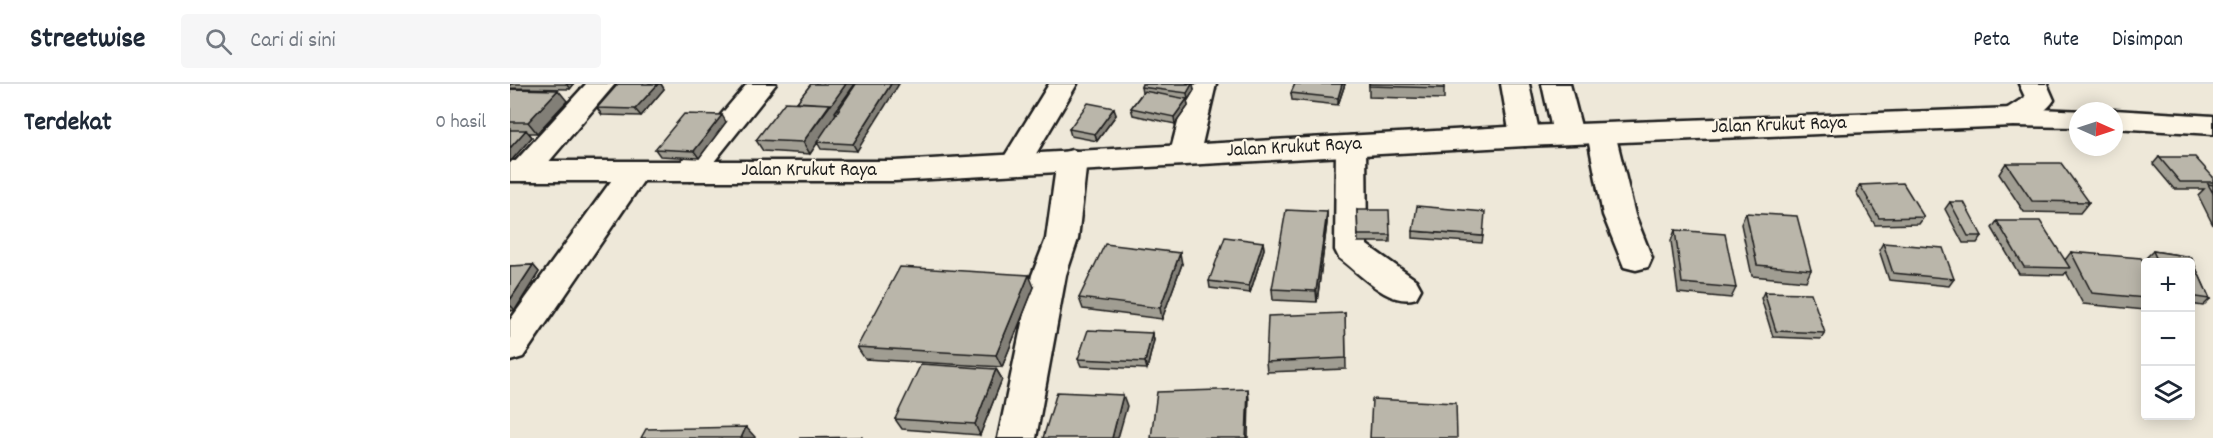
<!DOCTYPE html>
<html lang="id">
<head>
<meta charset="utf-8">
<style>
	:root { --surface:#fff; --page:#f6f6f7; --text:#1f2937; --muted:#747a83; --line:#e0e1e3 }
	body { margin:0; font-family:Dekko,sans-serif; background:var(--page); color:var(--text) }
	.controls { position:absolute; right:18px; bottom:18px; display:grid; overflow:hidden; border-radius:6px; box-shadow:0 3px 15px #0003 }
	.controls button { width:54px; height:54px; display:grid; place-items:center; padding:0; border:0; border-bottom:2px solid var(--line); background:var(--surface); color:var(--text); font:30px sans-serif }
	.compass { position:absolute; left:1559px; top:18px; width:54px; height:54px; border-radius:50%; background:var(--surface); box-shadow:0 3px 15px #0003; rotate:93deg }
	.list { margin:0; padding:0; list-style:none }
	h2 { display:flex; justify-content:space-between; align-items:center; height:78px; margin:0; padding:0 24px; font-size:26px }
	h2 small { font-size:20px; font-weight:400; color:var(--muted) }
	.icon { flex:none; width:33px; height:33px; fill:none; stroke:currentColor; stroke-width:2; stroke-linecap:round; stroke-linejoin:round }
	.map { position:relative; flex:none; width:1703px; height:354px; overflow:hidden }
	header { display:flex; align-items:center; gap:36px; box-sizing:border-box; height:84px; padding:0 30px; background:var(--surface); border-bottom:2px solid var(--line) }
	header strong { font-size:28px }
	nav { display:flex; gap:33px; margin-inline-start:auto; font-size:21px }
	.search { width:420px; height:54px; background:var(--page); display:flex; align-items:center; gap:15px; box-sizing:border-box; padding:0 21px; border-radius:6px; color:var(--muted); font-size:22px }
	main { display:flex }
	aside { flex:1; background:var(--surface) }
	.map>svg:first-child { display:block }
	.lines { fill:none; stroke-linecap:round; stroke-linejoin:round }
	.street-casing { stroke:#1c1c1c; stroke-width:5 }
	.secondary-casing { stroke:#1c1c1c; stroke-width:5 }
	.highway-casing { stroke:#1c1c1c; stroke-width:5 }
	.street { fill:#fcf5e5; fill-rule:evenodd }
	.secondary { fill:#fcf5e5; fill-rule:evenodd }
	.highway { fill:#fcf5e5; fill-rule:evenodd }
	.wall { fill:#a09d92; stroke:#1c1c1c; stroke-width:1.5 }
	.shaded-wall { fill:#827f77; stroke:#1c1c1c; stroke-width:1.5 }
	.building { fill:#bab6aa; stroke:#1c1c1c; stroke-width:1.5 }
	.labels { text-anchor:middle; dominant-baseline:central; stroke-width:4.5; stroke-linejoin:round; paint-order:stroke }
	.street-label { font-size:20px; fill:#1c1c1c; stroke:#fcf5e5 }
</style>
</head>
<body>
<header>
<strong>Streetwise</strong>
<div class="search"><svg class="icon" aria-label="search" viewBox="0 0 24 24"><circle cx="10" cy="10" r="6"/><path d="M15 15l6 6"/></svg>Cari di sini</div>
<nav><a>Peta</a><a>Rute</a><a>Disimpan</a></nav>
</header>
<main>
<aside>
<h2>Terdekat<small>0 hasil</small></h2>
<ul class="list">
</ul>
</aside>
<div class="map">
<svg width="1703" height="354" viewBox="0 0 1703 354">
	<rect width="100%" height="100%" fill="#eee8d9"/>
	<filter id="ink" filterUnits="userSpaceOnUse"><feTurbulence type="fractalNoise" baseFrequency=".0167" numOctaves="2"/><feDisplacementMap in="SourceGraphic" scale="12" xChannelSelector="R" yChannelSelector="G"/><feConvolveMatrix kernelMatrix="1 2 1 2 8 2 1 2 1" color-interpolation-filters="sRGB"/></filter>
	<g filter="url(#ink)">
		<g class="lines">
			<!-- street casing -->
			<g class="street-casing">
				<path id="street" d="M76 0H105L25 94 14 97 3 94 0 85 3 80Z
					M237 0H266L191 94 180 97 169 94 165 87 169 80Z
					M539 0H567L517 85 506 88 495 85 491 78Z
					M678 0H706L690 69 685 76 675 79 665 76 660 69Z
					M1509 0H1537L1544 16C1534 31 1511 44 1493 39L1489 33 1493 27 1515 13Z
					M1091 40 1101 42 1105 49 1125 131 1142 174 1138 183 1126 186 1114 183 1093 131 1077 49 1081 42Z
					M841 52 851 55 856 62 857 161 906 196 911 205 906 214C878 223 851 190 829 174L825 166 826 62 831 55Z
					M562 66 573 69 577 76 568 155 556 191 526 354H488L522 191 536 155 547 76 551 69Z
					M123 79 134 82 138 89 134 96 13 273 0 277V236L112 82Z"/>
			</g>
			<!-- secondary casing -->
			<g class="secondary-casing">
				<path id="secondary" d="M1503 24 1576 27H1568V43L1503 42 1015 62 385 97H0V77H385L1015 42Z
					M1604 26 1703 32V50L1604 44V27H1600Z"/>
			</g>
			<!-- highway casing -->
			<g class="highway-casing">
				<path id="highway" d="M991 0H1019L1030 52 1025 59 1015 62 1005 59 1000 52Z
					M1032 0H1060L1073 50 1068 57 1058 59 1048 57 1043 50Z"/>
			</g>
			<!-- street -->
			<use href="#street" class="street"/>
			<!-- secondary -->
			<use href="#secondary" class="secondary"/>
			<!-- highway -->
			<use href="#highway" class="highway"/>
		</g>
		<!-- wall -->
		<path class="wall" d="M0 0H64L60 5 0 4Z
			M108 0H151L154 5 131 32 92 31 87 24Z
			M301 0H345L325 28 326 31 346 0 347 67 311 65 307 58 311 53 300 70 253 67 246 56 287 18Z
			M632 0H688H683L684 6 678 16H677L678 22 665 40 623 31 621 24 632 9 631 3Z
			M785 0H835L828 21 782 16 781 9Z
			M859 0 934 4V15L859 13Z
			M0 5 57 17 27 49H19L22 53 0 78Z
			M604 24 606 31 587 57 561 52 559 45Z
			M216 38 189 74 150 72 145 65Z
			M1649 73 1703 93V141L1688 111 1694 105H1664L1643 80Z
			M1496 79 1579 118 1570 129 1514 128 1489 90Z
			M1350 101 1414 133 1409 140 1365 141 1346 108Z
			M1440 118 1472 152 1467 159H1453L1435 125Z
			M847 126 880 151V158H848Z
			M817 128V139L807 218 763 216 762 205Z
			M1236 129 1301 186 1296 197 1242 192 1231 140Z
			M1487 137 1555 176 1561 168 1635 181V226L1573 220 1556 188 1554 191 1509 190 1482 144Z
			M1165 146 1226 204 1221 214 1168 209 1161 157Z
			M903 147 973 152 972 159 903 154Z
			M753 158 754 165 740 209 700 204 699 197Z
			M1373 159 1444 195 1439 202 1379 196 1369 166Z
			M1643 167 1681 173 1700 215 1693 222 1680 220V178H1638L1636 174Z
			M672 180 652 235 573 225 569 214Z
			M23 181 29 188 5 226 0 227V182Z
			M524 203 492 283 355 275 347 263Z
			M1254 208 1315 249 1311 255 1263 253 1251 214Z
			M835 229 836 285 757 288 756 278Z
			M642 249 644 256 637 285 571 282 568 275Z
			M486 285 492 295 470 351 392 345 385 335Z"/>
		<!-- shaded-wall -->
		<path class="shaded-wall" d="M56 0H64L60 5Z
			M148 0H151L154 5 131 32 125 25Z
			M336 0H345L325 28 326 31 300 70 293 58Z
			M381 0H389L347 67 343 60Z
			M682 0H683L684 6 678 16 677 9Z
			M832 0H835L828 21V14Z
			M48 6 57 17 27 49 18 38Z
			M677 15 678 22 665 40 664 33Z
			M604 24 606 31 587 57 585 50Z
			M212 31 216 38 189 74 184 67Z
			M16 46 22 53 0 78V64Z
			M817 128V139L807 218 806 207Z
			M753 158 754 165 740 209 739 202Z
			M670 169 672 180 652 235 650 224Z
			M23 181 29 188 5 226 0 221V216Z
			M519 191 524 203 492 283 486 271Z
			M642 249 644 256 637 285 635 278Z
			M486 285 492 295 470 351 465 340Z
			M738 305 739 315 738 354H736Z
			M613 311 617 322 608 354H602Z
			M236 343 245 353V354H231Z"/>
		<!-- building -->
		<path class="building" d="M108 0H148L125 25 87 24Z
			M301 0H336L321 21 320 20 287 18Z
			M346 0H381L343 60 307 58Z
			M632 0H682L677 9 631 3Z
			M785 0H832L828 14 781 9Z
			M859 0H934V4L859 2Z
			M0 5 48 6 18 38H0Z
			M634 7 677 15 664 33 621 24Z
			M275 18 320 20 293 58 246 56Z
			M578 19 604 24 585 50 559 45Z
			M174 30 212 31 184 67 145 65Z
			M0 46H16L0 64Z
			M1649 73H1685L1703 93V98H1670Z
			M1496 79H1551L1579 118 1522 117Z
			M1393 99 1414 133 1369 134 1350 101Z
			M1698 100 1703 101V109Z
			M1440 118H1454L1472 152H1458Z
			M907 122 975 128 973 152 903 147Z
			M776 126 817 128 806 207 762 205Z
			M847 126H879L880 151H848Z
			M1236 129 1287 132 1301 186 1247 181Z
			M1487 137H1530L1560 184 1514 183Z
			M1165 146 1215 150 1226 204 1172 199Z
			M715 153 753 158 739 202 699 197Z
			M1373 159 1433 164 1444 195 1383 189Z
			M595 160 670 169 650 224 569 214Z
			M1643 167 1681 173 1700 215 1680 212V178H1648Z
			M1561 168 1631 174 1635 181V214L1582 209Z
			M23 181 0 216V182Z
			M390 183 519 191 486 271 347 263Z
			M1254 208 1301 209 1315 249 1266 247Z
			M835 229 836 274 756 278 758 232Z
			M578 246 642 249 635 278 568 275Z
			M411 280 486 285 465 340 385 335Z
			M738 305 736 354H641L647 308Z
			M547 308 613 311 602 354H533Z
			M862 315 946 319 947 354H860Z
			M236 343 231 354H131L136 345Z
			M352 353V354H289Z"/>
	</g>
	<g class="labels">
		<!-- street labels -->
		<g class="street-label">
			<text transform="translate(1269 42) rotate(-2)">Jalan Krukut Raya</text>
			<text transform="translate(784 64) rotate(-3)">Jalan Krukut Raya</text>
			<text x="299" y="87">Jalan Krukut Raya</text>
		</g>
	</g>
</svg>
<div class="controls">
<button>+</button>
<button>−</button>
<button><svg class="icon" aria-label="layers" viewBox="0 0 24 24"><path d="M12 4l9 5-9 5-9-5zM3 14l9 5 9-5"/></svg></button>
</div>
<svg class="compass" viewBox="-18 -18 36 36"><path d="M0-13l5 13h-10z" fill="#e53935"/><path d="M0 13l5-13h-10z" fill="#747a83"/></svg>
</div>
</main>
</body>
</html>
